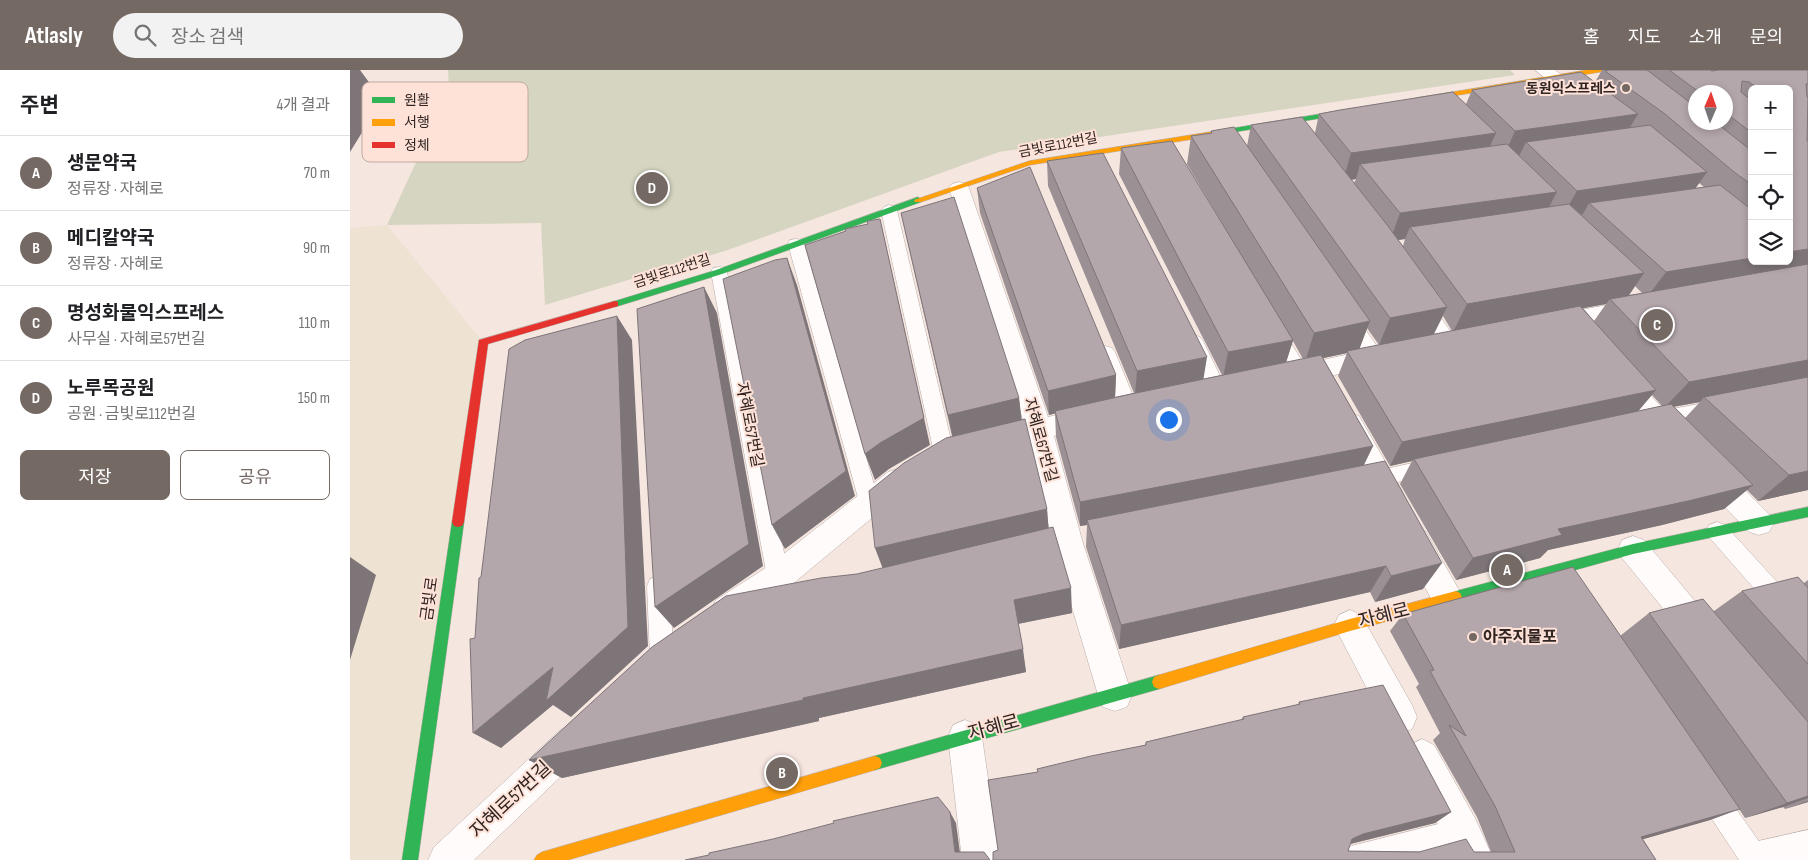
<!DOCTYPE html>
<html lang="ko">
<head>
<meta charset="utf-8">
<style>
	:root { --surface:#fff; --page:#f2f2f2; --text:#202124; --muted:#757577; --line:#e0e0e0; --accent:#756964 }
	body { margin:0; font-family:"Sofia Sans Condensed","Noto Sans KR",sans-serif; background:var(--page); color:var(--text) }
	.controls { position:absolute; right:15px; top:15px; display:grid; overflow:hidden; border-radius:8px; box-shadow:0 2px 8px #0003 }
	.controls button { width:45px; height:45px; display:grid; place-items:center; padding:0; border:0; border-bottom:1px solid var(--line); background:var(--surface); color:var(--text); font:25px sans-serif }
	.compass { position:absolute; left:1338px; top:15px; width:45px; height:45px; border-radius:50%; background:var(--surface); box-shadow:0 2px 8px #0003; rotate:2deg }
	.you { position:absolute; left:818px; top:349px; width:18px; height:18px; margin:-12px; border:4px solid #fff; border-radius:50%; background:#1a73e8; box-shadow:0 0 0 8px #1a73e833 }
	.badge { display:grid; place-items:center; width:32px; height:32px; border-radius:50%; background:var(--accent); color:#fff; font-size:16px; font-weight:700 }
	.pin { position:absolute; translate:-50% -50%; border:2px solid #fff; box-shadow:0 1px 5px #0006 }
	.list { margin:0; padding:0; list-style:none }
	h2 { display:flex; justify-content:space-between; align-items:center; height:65px; margin:0; padding:0 20px; font-size:21px }
	h2 small { font-size:16px; font-weight:400; color:var(--muted) }
	.list li { display:grid; grid-template-columns:32px 1fr auto; gap:15px; align-items:center; box-sizing:border-box; height:75px; padding:0 20px; border-top:1px solid var(--line) }
	.list b { display:block; font-size:19px; white-space:nowrap }
	.list p { margin:0; font-size:16px; white-space:nowrap; color:var(--muted) }
	.list em { font-size:16px; font-style:normal; color:var(--muted) }
	.actions { display:flex; gap:10px; padding:15px 20px }
	.actions a { flex:1; padding:11px 0; border:1px solid var(--accent); border-radius:8px; text-align:center; font-size:18px; color:var(--accent) }
	.actions .main { background:var(--accent); color:#fff }
	.icon { flex:none; width:28px; height:28px; fill:none; stroke:currentColor; stroke-width:2; stroke-linecap:round; stroke-linejoin:round }
	.map { position:relative; flex:none; width:1458px; height:790px; overflow:hidden }
	header { display:flex; align-items:center; gap:30px; box-sizing:border-box; height:70px; padding:0 25px; background:var(--accent); color:#fff }
	header strong { font-size:24px }
	nav { display:flex; gap:28px; margin-inline-start:auto; font-size:18px }
	.search { width:350px; height:45px; background:var(--page); display:flex; align-items:center; gap:12px; box-sizing:border-box; padding:0 18px; border-radius:28px; color:var(--muted); font-size:19px }
	main { display:flex }
	aside { flex:1; background:var(--surface) }
	.map>svg:first-child { display:block }
	.education { fill:#eee2d3 }
	.green { fill:#d6d5c1 }
	.lines { fill:none; stroke-linecap:round; stroke-linejoin:round }
	.lane-casing { stroke:#b9ada8; stroke-width:1 }
	.street-casing { stroke:#b9ada8; stroke-width:1 }
	.fast-casing { stroke:#b9ada8; stroke-width:1 }
	.slow-casing { stroke:#b9ada8; stroke-width:1 }
	.jam-casing { stroke:#b9ada8; stroke-width:1 }
	.lane { fill:#fefbfa; fill-rule:evenodd }
	.street { fill:#fefbfa; fill-rule:evenodd }
	.fast { fill:#30b455; fill-rule:evenodd }
	.slow { fill:#ff9f0a; fill-rule:evenodd }
	.jam { fill:#e5322d; fill-rule:evenodd }
	.wall { fill:#9b9094; fill-rule:evenodd }
	.shaded-wall { fill:#7e7578 }
	.building { fill:#b4a7ac; stroke:#7e7578 }
	.poi-dot { fill:#756964; stroke:#fee2d8; stroke-width:2 }
	.labels { text-anchor:middle; dominant-baseline:central; stroke-width:4; stroke-linejoin:round; paint-order:stroke }
	.far-poi-label { font-size:14px; font-weight:bold; fill:#302522; stroke:#fee2d8; text-anchor:end }
	.far-street-label { font-size:14px; fill:#302522; stroke:#fee2d8 }
	.street-label { font-size:16px; fill:#302522; stroke:#fee2d8 }
	.poi-label { font-size:16px; font-weight:bold; fill:#302522; stroke:#fee2d8; text-anchor:start }
	.near-street-label { font-size:19px; fill:#302522; stroke:#fee2d8 }
	.key { fill:#fee2d8; stroke:#c0a9a1; stroke-width:1 }
	.key-label { font-size:14px; fill:#302522 }
</style>
</head>
<body>
<header>
<strong>Atlasly</strong>
<div class="search"><svg class="icon" aria-label="search" viewBox="0 0 24 24"><circle cx="10" cy="10" r="6"/><path d="M15 15l6 6"/></svg>장소 검색</div>
<nav><a>홈</a><a>지도</a><a>소개</a><a>문의</a></nav>
</header>
<main>
<aside>
<h2>주변<small>4개 결과</small></h2>
<ul class="list">
<li><span class="badge">A</span><div><b>생문약국</b><p>정류장 · 자혜로</p></div><em>70 m</em></li>
<li><span class="badge">B</span><div><b>메디칼약국</b><p>정류장 · 자혜로</p></div><em>90 m</em></li>
<li><span class="badge">C</span><div><b>명성화물익스프레스</b><p>사무실 · 자혜로57번길</p></div><em>110 m</em></li>
<li><span class="badge">D</span><div><b>노루목공원</b><p>공원 · 금빛로112번길</p></div><em>150 m</em></li>
</ul>
<div class="actions"><a class="main">저장</a><a>공유</a></div>
</aside>
<div class="map">
<svg width="1458" height="790" viewBox="0 0 1458 790">
	<rect width="100%" height="100%" fill="#f6e6e0"/>
	<!-- education -->
	<path class="education" d="M37 155 133 272 60 790H0V158Z"/>
	<!-- green -->
	<path class="green" d="M98 0H1160L1165 5 649 82 375 181 195 235 191 153 37 155 99 21Z"/>
	<g class="lines">
		<!-- lane casing -->
		<g class="lane-casing">
			<path id="lane" d="M539 135 544 137 547 140 604 383 601 389 594 391 587 389 584 383 531 140 534 137Z
				M446 169 452 170 454 174 530 435 527 441 520 444 513 441 510 435 438 174 440 170Z
				M369 197 375 198 377 202 439 507 436 514 428 517 420 514 417 507 361 202 363 198Z
				M1072 227 1078 229 1105 268 1108 272 1105 276 1099 278 1093 276 1066 237 1064 233 1066 229Z
				M998 241 1004 243 1031 282 1034 287 1031 292 1025 293 1019 292 992 251 989 247 992 243Z
				M925 255 931 257 957 299 960 304 957 309 951 311 945 309 916 261 919 257Z
				M844 265 850 267 853 271 877 320 875 325 868 327 861 325 859 320 835 271 838 267Z
				M756 276 762 278 765 282 788 338 786 343 779 345 772 343 770 338 747 282 750 278Z
				M1365 331 1372 333 1374 338 1372 343 1305 356 1298 354 1295 349 1298 344 1305 342Z
				M1081 389 1088 391 1091 397 1088 403 1017 419 1010 417 1007 411 1010 405 1017 403Z
				M1367 452 1375 455 1458 546V574L1450 571 1359 467 1356 461 1359 455Z
				M308 506 316 509 319 516 324 587 320 595 312 598 304 595 300 587 297 516 300 509Z
				M1359 709 1368 713 1415 780 1419 790H1389L1350 731 1346 722 1350 713Z
				M1112 748 1122 751 1125 761 1122 771 1053 790H987L991 780 1001 776Z"/>
		</g>
		<!-- street casing -->
		<g class="street-casing">
			<path id="street" d="M1185 0H1205L1238 26 1235 30 1229 31 1223 30Z
				M609 112 616 114 619 118 698 347 743 336 752 339 756 346 752 353 704 366 732 470 782 625 777 637 765 641 753 637 748 625 702 470 679 372 642 381 632 378 629 371 632 364 674 353 599 118 602 114Z
				M1285 230 1293 232 1297 238 1293 244 1202 261 1194 259 1190 253 1194 247 1202 245Z
				M1030 277 1039 280 1042 286 1039 292 942 315 933 313 929 306 933 299 942 297Z
				M1268 297 1277 299 1332 360 1336 367 1332 374 1323 377 1314 374 1259 313 1255 306 1259 299Z
				M1000 343 1009 346 1051 419 1055 427 1051 435 1041 439 1031 435 987 353 991 346Z
				M1359 391 1369 394 1419 444 1424 453 1419 462 1409 465 1399 462 1349 410 1345 402 1349 394Z
				M548 399 558 402 562 410 558 418 439 517 388 550 377 554 366 550 361 540 366 530 417 497 538 402Z
				M1066 458 1076 462 1109 520 1114 530 1109 540 1098 544 1087 540 1051 471 1056 462Z
				M1283 466 1294 470 1364 554 1369 564 1364 574 1353 579 1342 574 1272 488 1268 479 1272 470Z
				M1000 540 1011 545 1062 635 1067 647 1062 659 1050 664 1038 659 989 565 984 555 989 545Z
				M615 650 627 655 632 667 650 790H612L598 667 603 655Z
				M221 656 233 661 238 673 233 685 124 790H78L84 777 209 661Z
				M1072 669 1084 675 1125 748 1144 790H1106L1054 687 1060 675Z
				M1458 760V790H1389L1395 777 1408 771Z"/>
		</g>
		<!-- fast casing -->
		<g class="fast-casing">
			<path id="fast" d="M1007 38 1011 40 1010 42 866 65 862 63 866 61Z
				M568 127 572 130 571 132 372 204 265 237 260 234 262 232 366 200Z
				M1458 437V447L1283 484 1106 533 1102 531 1100 527 1102 523 1106 521 1283 474Z
				M108 447 112 448 114 452 68 790H52L102 452 104 448Z
				M809 605 814 607 816 612 814 617 809 619 525 700 520 698 518 693 520 688 525 686Z"/>
		</g>
		<!-- slow casing -->
		<g class="slow-casing">
			<path id="slow" d="M1237 0H1254L1250 2 1066 32 1062 30 1066 28Z
				M866 61H869V65L680 95 571 132H565L564 130 679 91Z
				M1106 521 1110 523 1112 527 1110 531 1106 533 1000 561 809 619 804 617 802 612 804 607 809 605 1000 549Z
				M525 686 530 688 532 693 530 698 525 700 218 790H184L187 785 192 782Z"/>
		</g>
		<!-- jam casing -->
		<g class="jam-casing">
			<path id="jam" d="M265 231 268 232V236L138 274 114 452 112 456 108 457 104 456 102 452 129 270Z"/>
		</g>
		<!-- lane -->
		<use href="#lane" class="lane"/>
		<!-- street -->
		<use href="#street" class="street"/>
		<!-- fast -->
		<use href="#fast" class="fast"/>
		<!-- slow -->
		<use href="#slow" class="slow"/>
		<!-- jam -->
		<use href="#jam" class="jam"/>
	</g>
	<!-- wall -->
	<path class="wall" d="M1252 0H1458V420L1408 431 1397 420 1374 439 1312 455 1198 480 1190 488 1106 510 1050 414 1062 391 1040 396 988 306 997 283 973 288 1023 376 1014 395 1073 519 1025 532 1020 522 769 579 736 477 737 455 730 456 706 367 705 343 699 345 630 143 627 118 766 305 765 327 784 323 698 116 697 91 853 309 872 305 769 104 771 78 876 160 837 94 841 66 861 63V61L897 76 901 55 965 63 969 44 1116 34 1122 20 1245 12ZM1402 19H1439V191H1402ZM1346 22H1376V52H1346ZM1006 109 1004 113 1001 110ZM1349 113 1354 117 1345 118ZM1055 169 1053 176 1048 170ZM1285 216 1292 223 1279 225ZM1256 234 1244 251 1233 238ZM1093 246 1102 261 1084 264ZM1017 258 1029 275 1009 279ZM943 271 953 289 936 292ZM1302 325 1312 336 1288 341ZM1350 332 1335 348 1324 337Z
		M551 143 669 328 671 350 697 439 698 458 722 543 668 554 676 602 469 648V651L212 708 179 690 507 504 533 498 602 366Z
		M1458 510V732L1435 739 1433 737 1395 748 1389 739 1360 750 1293 769 1306 790 648 780 688 702 795 675 796 672 891 650 893 647 948 635 949 632 1101 742 1085 753 1000 774 998 781 1141 782 1127 747 1083 670 1090 663 1066 617 1069 614 1040 561 1053 544 1270 566 1299 543 1364 541 1392 521 1454 513Z"/>
	<!-- shaded-wall -->
	<path class="shaded-wall" d="M0 0H10L32 30 0 82Z
		M1288 44 1272 71 1176 72 1169 86 1153 88 1165 61Z
		M1146 63 1133 91 1010 94 1006 109 993 111 1001 83Z
		M1357 102 1338 129 1239 133 1233 144 1212 147 1227 121Z
		M1207 122 1192 150 1060 157 1055 169 1040 171 1050 143Z
		M530 149 580 375 539 399 525 410 515 384Z
		M1458 179V201L1297 227 1316 202 1402 188V191H1439V182Z
		M437 188 447 215 505 426 435 479 422 455Z
		M1294 203 1275 231 1260 229 1256 234 1103 262 1117 234Z
		M354 217 367 243 413 496 324 558 305 537Z
		M1097 237 1083 265 1029 275 1040 248Z
		M267 246 282 270 298 576 221 647 203 635 151 678 123 663 203 597Z
		M1020 251 1009 280 997 281V283L955 292 964 263Z
		M943 270 935 296 873 308 878 282Z
		M857 287 853 312 785 325 787 301Z
		M1458 290V312L1354 327 1350 332 1314 338 1339 312Z
		M766 305 765 329 699 345 698 321Z
		M1306 320 1285 345 1064 389 1062 391 1040 396 1052 372Z
		M669 328 672 352 603 369 598 345Z
		M1023 376 1010 402 737 450V455L730 456V432Z
		M1458 401V420L1408 431 1439 405Z
		M1403 415 1374 439 1312 455 1198 480 1190 488 1106 510 1123 488 1208 459Z
		M697 439 699 463 534 502 525 478Z
		M0 487 26 505 0 590Z
		M1092 493 1073 519 1025 532 1041 506Z
		M1036 496 1020 522 769 579 771 555Z
		M721 518 722 543 667 554 664 530Z
		M673 579 676 602 469 648V651L212 708 179 690 453 628Z
		M1458 726V728L1433 737 1395 748 1437 733Z
		M1458 731V732L1435 739Z
		M1390 739 1360 750 1266 777 1291 767Z
		M600 742 606 753 611 790 605 782Z
		M1101 742 1085 753 1000 774 1002 769 1013 764Z"/>
	<!-- building -->
	<path class="building" d="M1259 0H1297L1346 37V52H1365L1402 81V115L1384 102 1315 44 1255 1Z
		M1319 0H1360L1362 1 1369 0H1458V14H1456L1457 27H1458L1457 71H1458V179L1439 182V19H1409L1399 12 1392 11 1391 22 1402 31V63L1376 43V22H1349Z
		M1231 2 1288 44 1165 61 1122 20Z
		M1103 22 1146 63 1001 83 969 44 990 40Z
		M952 47 1038 156 1097 237 1040 248 901 55Z
		M1300 55 1357 102 1227 121 1176 72Z
		M884 57 1020 251 964 263 841 66 862 63 861 61Z
		M822 71 943 270 878 282 771 78Z
		M1157 74 1207 122 1050 143 1010 94Z
		M753 83 857 287 787 301 697 91Z
		M680 97 766 305 698 321 627 118Z
		M1370 115 1402 140V188L1316 202 1239 133Z
		M604 127 669 328 598 345 551 143Z
		M1219 134 1294 203 1117 234 1060 157Z
		M530 149 574 348 530 373 515 384 455 175 496 161 495 159 518 154 517 151Z
		M437 188 496 401 422 455 373 209 425 190Z
		M1458 194V290L1339 312 1260 229Z
		M354 217 399 474 305 537 287 239Z
		M1230 236 1306 320 1052 372 997 281Z
		M267 246 278 557 196 631 203 597 123 663 120 569 125 568 129 508 131 507 159 279 175 270Z
		M971 285 1023 376 730 432 705 341 781 324Z
		M1458 307V401L1439 405 1354 327Z
		M1321 334 1403 415 1338 431 1208 459 1212 465 1123 488 1064 389Z
		M675 349 697 439 525 478 519 421 554 393 596 368Z
		M1035 391 1092 493 1041 506 1036 496 771 555 737 450Z
		M703 457 721 518 664 530 673 579 453 628V630L179 690 302 577 376 526 471 508 507 504Z
		M1223 497 1390 739 1291 767 1306 790H643V782L648 780 638 710 688 702 687 699 741 686 796 675V672L894 649 893 647 950 634 949 632 1033 615 1101 742 1013 764 1002 769 998 781 1069 782 1116 769 1124 782H1165L1145 736 1099 655 1116 666 1080 601 1084 600 1053 544Z
		M1448 507 1458 518V594L1392 521Z
		M1353 529 1458 652V726L1437 733 1299 543Z
		M588 727 600 742 605 782H634L640 790H335L359 785V783L423 769 484 753 483 751Z"/>
	<!-- markers -->
	<g class="poi-dot">
		<circle cx="1276" cy="18" r="5"/>
		<circle cx="1123" cy="567" r="5"/>
	</g>
	<g class="labels">
		<!-- far-poi labels -->
		<g class="far-poi-label">
			<text x="1266" y="18">동원익스프레스</text>
		</g>
		<!-- far-street labels -->
		<g class="far-street-label">
			<text transform="translate(708 75) rotate(-11)">금빛로112번길</text>
			<text transform="translate(322 201) rotate(-18)">금빛로112번길</text>
		</g>
		<!-- street labels -->
		<g class="street-label">
			<text transform="translate(399 355) rotate(79)">자혜로57번길</text>
			<text transform="translate(690 370) rotate(74)">자혜로67번길</text>
			<text transform="translate(80 529) rotate(-82)">금빛로</text>
		</g>
		<!-- poi labels -->
		<g class="poi-label">
			<text x="1133" y="567">아주지물포</text>
		</g>
		<!-- near-street labels -->
		<g class="near-street-label">
			<text transform="translate(1034 546) rotate(-14)">자혜로</text>
			<text transform="translate(644 658) rotate(-15)">자혜로</text>
			<text transform="translate(161 730) rotate(-43)">자혜로57번길</text>
		</g>
	</g>
	<!-- legend -->
	<rect x="12" y="12" width="166" height="80" rx="8" class="key"/>
	<rect x="22" y="27" width="23" height="6" fill="#30b455"/>
	<rect x="22" y="49" width="23" height="7" fill="#ff9f0a"/>
	<rect x="22" y="72" width="23" height="6" fill="#e5322d"/>
	<g class="key-label">
		<text x="54" y="35">원활</text>
		<text x="54" y="57">서행</text>
		<text x="54" y="80">정체</text>
	</g>
</svg>
<div class="controls">
<button>+</button>
<button>−</button>
<button><svg class="icon" aria-label="locate" viewBox="0 0 24 24"><circle cx="12" cy="12" r="6"/><path d="M12 2v4M12 18v4M2 12h4M18 12h4"/></svg></button>
<button><svg class="icon" aria-label="layers" viewBox="0 0 24 24"><path d="M12 4l9 5-9 5-9-5zM3 14l9 5 9-5"/></svg></button>
</div>
<svg class="compass" viewBox="-18 -18 36 36"><path d="M0-13l5 13h-10z" fill="#e53935"/><path d="M0 13l5-13h-10z" fill="#757577"/></svg>
<div class="you"></div>
<div class="pin badge" style="left:1157px;top:500px">A</div>
<div class="pin badge" style="left:432px;top:703px">B</div>
<div class="pin badge" style="left:1307px;top:255px">C</div>
<div class="pin badge" style="left:302px;top:118px">D</div>
</div>
</main>
</body>
</html>
